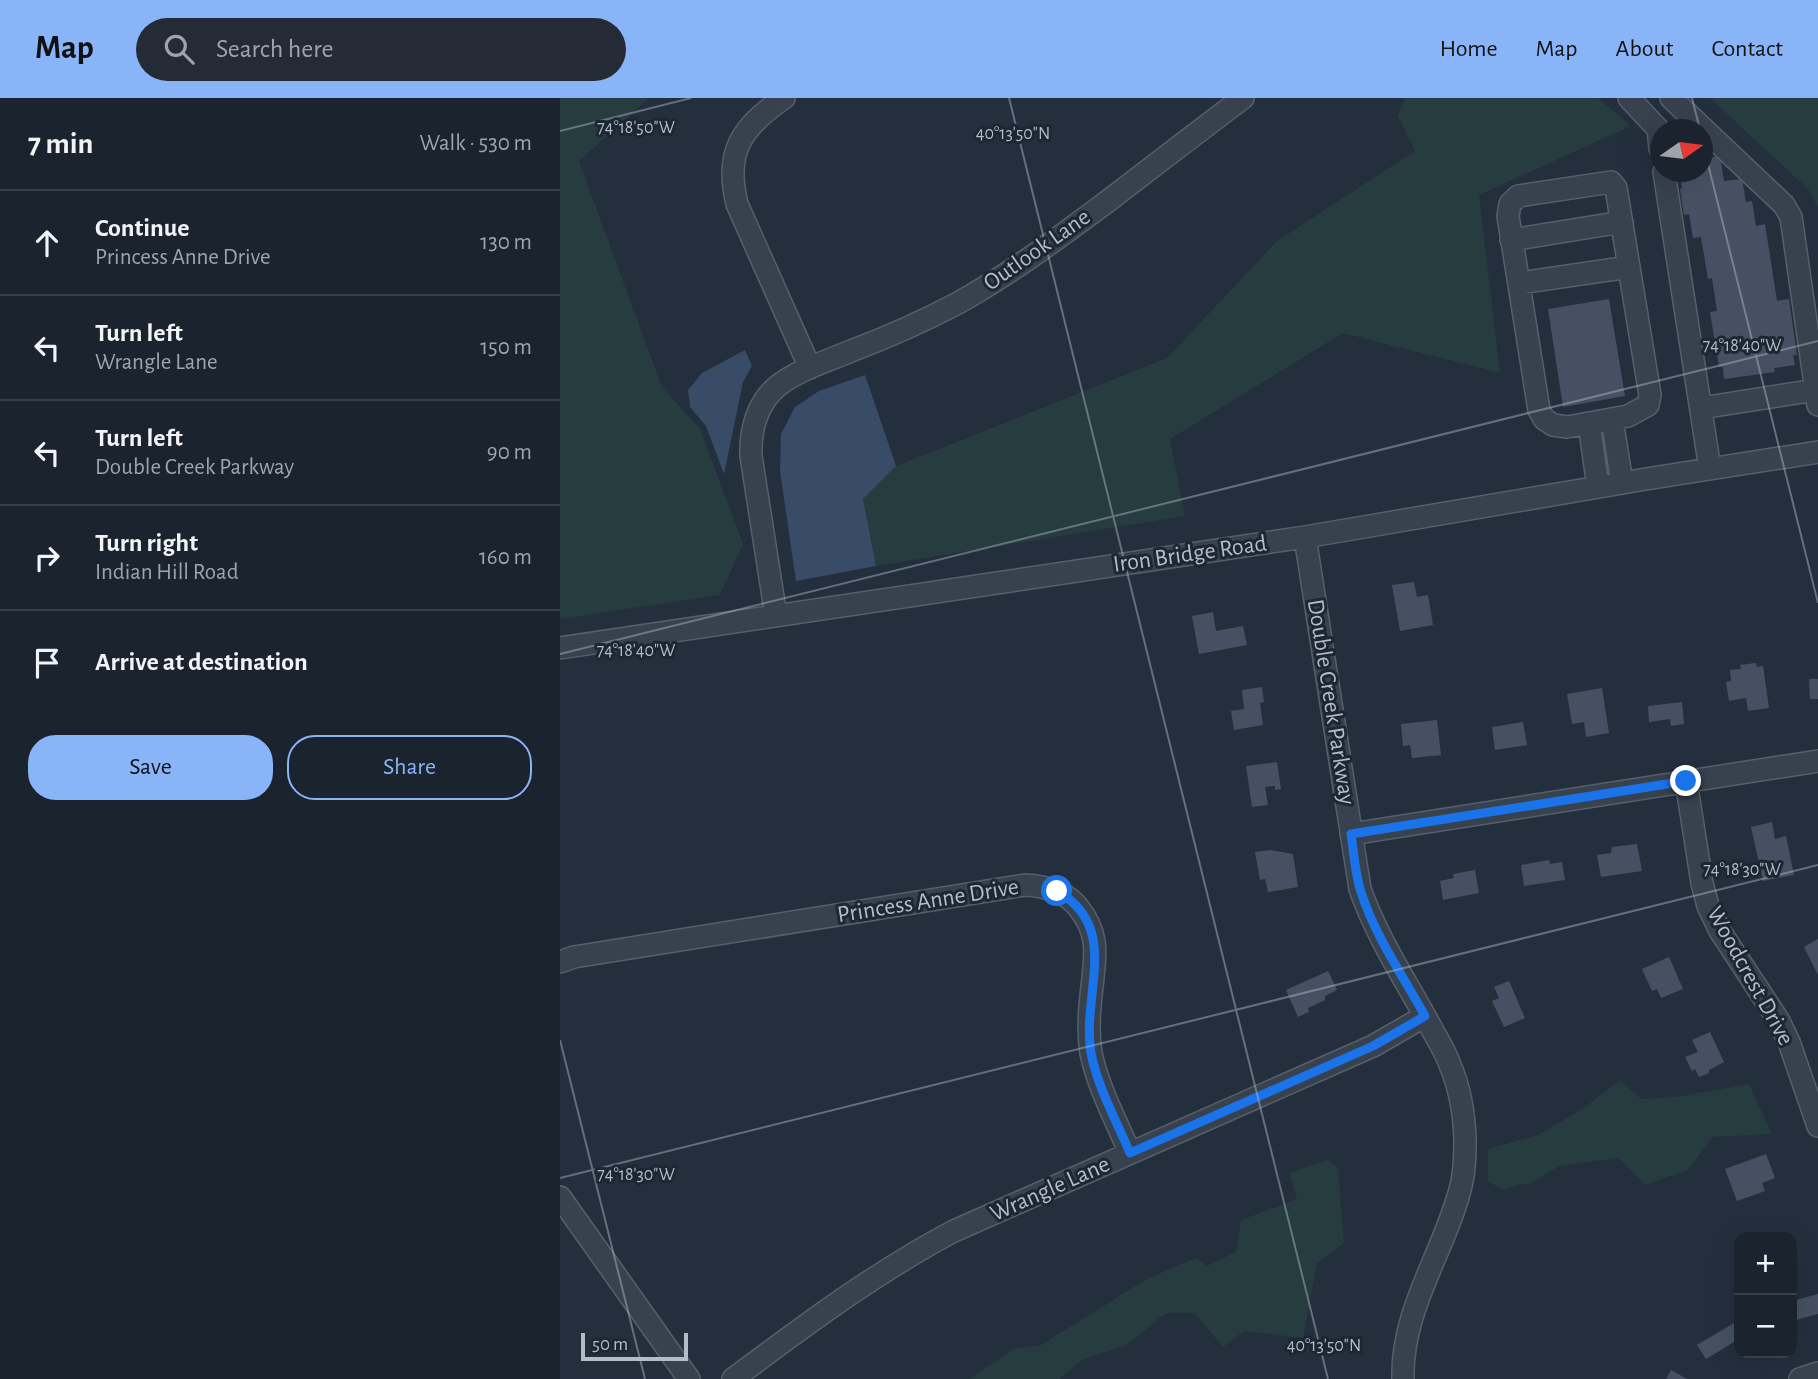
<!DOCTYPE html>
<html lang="en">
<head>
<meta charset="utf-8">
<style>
	:root { --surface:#1b232e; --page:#242b36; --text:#f1f3f6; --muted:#a0a4aa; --line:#39404a; --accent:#8ab4f8 }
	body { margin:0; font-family:"Alegreya Sans",sans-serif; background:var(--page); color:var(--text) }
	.controls { position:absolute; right:21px; bottom:21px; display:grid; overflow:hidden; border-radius:14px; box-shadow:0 7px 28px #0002 }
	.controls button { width:63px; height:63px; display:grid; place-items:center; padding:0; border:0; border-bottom:2px solid var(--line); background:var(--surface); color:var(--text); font:35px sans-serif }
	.compass { position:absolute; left:1090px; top:21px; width:63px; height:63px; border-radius:50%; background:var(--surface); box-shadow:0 7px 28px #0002; rotate:76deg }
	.scale { position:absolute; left:21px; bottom:18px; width:107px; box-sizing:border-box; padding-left:7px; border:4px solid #b4bcc9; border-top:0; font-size:19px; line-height:24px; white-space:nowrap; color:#b4bcc9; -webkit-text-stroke:5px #1d2633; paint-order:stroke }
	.stop { position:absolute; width:21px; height:21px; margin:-16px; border:5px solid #1a73e8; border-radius:50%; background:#fff }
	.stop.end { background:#1a73e8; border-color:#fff; box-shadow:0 2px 7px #0008 }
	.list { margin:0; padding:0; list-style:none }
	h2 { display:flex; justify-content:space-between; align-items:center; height:91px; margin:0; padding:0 28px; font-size:30px }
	h2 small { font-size:23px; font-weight:400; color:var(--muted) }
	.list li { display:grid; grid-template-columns:46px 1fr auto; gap:21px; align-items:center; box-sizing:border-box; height:105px; padding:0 28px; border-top:2px solid var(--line) }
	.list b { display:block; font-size:26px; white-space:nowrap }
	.list p { margin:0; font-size:23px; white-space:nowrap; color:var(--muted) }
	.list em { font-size:23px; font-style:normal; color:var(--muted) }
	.actions { display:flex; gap:14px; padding:21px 28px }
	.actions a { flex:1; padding:16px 0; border:2px solid var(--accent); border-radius:28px; text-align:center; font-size:24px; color:var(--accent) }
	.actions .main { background:var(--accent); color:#111 }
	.icon { flex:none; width:38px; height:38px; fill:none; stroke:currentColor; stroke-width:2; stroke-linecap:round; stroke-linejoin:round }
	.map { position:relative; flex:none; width:1258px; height:1281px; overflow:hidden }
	header { display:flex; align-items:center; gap:42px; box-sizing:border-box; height:98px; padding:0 35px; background:var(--accent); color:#111 }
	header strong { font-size:33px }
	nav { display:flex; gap:38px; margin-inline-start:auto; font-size:24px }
	.search { width:490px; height:63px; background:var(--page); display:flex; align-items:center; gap:18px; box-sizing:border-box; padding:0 24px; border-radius:38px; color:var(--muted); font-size:26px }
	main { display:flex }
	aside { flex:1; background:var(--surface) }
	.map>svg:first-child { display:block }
	.green { fill:#263c3f }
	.water { fill:#394c67 }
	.building { fill:#455162 }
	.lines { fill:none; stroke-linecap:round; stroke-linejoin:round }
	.minor-casing { stroke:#565f6c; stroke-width:24 }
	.minor { stroke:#38414e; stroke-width:21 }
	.route { stroke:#1a73e8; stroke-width:9 }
	.ticks { fill:none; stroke:#b4bcc9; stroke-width:2; stroke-opacity:0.45 }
	.labels { text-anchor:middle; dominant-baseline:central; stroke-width:6; stroke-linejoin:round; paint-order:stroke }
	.street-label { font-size:24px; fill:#b4bcc9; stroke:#1d2633 }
	.ticks-label { font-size:18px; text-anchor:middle; fill:#b4bcc9; stroke:#1d2633; stroke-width:6; stroke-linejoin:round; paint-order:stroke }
</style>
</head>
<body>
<header>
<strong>Map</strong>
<div class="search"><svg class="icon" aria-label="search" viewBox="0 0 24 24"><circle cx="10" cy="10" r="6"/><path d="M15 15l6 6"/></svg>Search here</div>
<nav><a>Home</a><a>Map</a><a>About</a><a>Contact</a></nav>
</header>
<main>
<aside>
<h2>7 min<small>Walk · 530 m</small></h2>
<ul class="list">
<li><svg class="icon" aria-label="ahead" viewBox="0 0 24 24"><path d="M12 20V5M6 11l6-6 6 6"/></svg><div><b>Continue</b><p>Princess Anne Drive</p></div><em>130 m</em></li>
<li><svg class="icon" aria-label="left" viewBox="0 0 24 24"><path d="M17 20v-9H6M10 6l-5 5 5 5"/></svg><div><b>Turn left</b><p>Wrangle Lane</p></div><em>150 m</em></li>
<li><svg class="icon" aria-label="left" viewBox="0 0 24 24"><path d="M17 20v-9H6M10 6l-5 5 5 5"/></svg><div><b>Turn left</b><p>Double Creek Parkway</p></div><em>90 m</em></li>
<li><svg class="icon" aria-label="right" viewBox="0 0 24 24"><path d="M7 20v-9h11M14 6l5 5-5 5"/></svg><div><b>Turn right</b><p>Indian Hill Road</p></div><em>160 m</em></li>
<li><svg class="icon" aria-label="arrive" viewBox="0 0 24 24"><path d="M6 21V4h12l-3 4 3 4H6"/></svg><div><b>Arrive at destination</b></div></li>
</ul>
<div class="actions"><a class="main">Save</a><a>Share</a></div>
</aside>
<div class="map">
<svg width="1258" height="1281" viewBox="0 0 1258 1281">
	<rect width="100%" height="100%" fill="#242f3e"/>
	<!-- green -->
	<path class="green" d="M0 0H89L19 63 102 289 140 331 183 446 160 497 0 521Z
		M845 0H1038L1071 28 919 97 940 275 783 235 610 341 625 418 316 468 303 401 336 368 607 260 717 143 855 53 838 18Z
		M1150 0H1258V109L1248 91Z
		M1060 982 1081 1001 1116 999 1189 986 1212 1036 1153 1039 1128 1072 1085 1087 1059 1060 999 1068 973 1084 943 1091 928 1084V1051L978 1037 1024 1010Z
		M768 1062 778 1070 784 1145 757 1165 743 1240 684 1233 663 1249 635 1215H606L566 1247 522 1262 499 1281H409L454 1251 481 1247 587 1181 636 1160 647 1168 676 1154 681 1122 737 1101 729 1075Z"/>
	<!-- water -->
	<path class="water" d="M185 252 192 268 183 284 164 376 146 328 130 309 128 292 142 275Z
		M305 277 336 368 303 401 316 468 236 483 220 373 221 336 235 309 259 293Z"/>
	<!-- building -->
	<path class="building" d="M1160 58 1164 83 1182 81 1186 104 1192 103 1196 128 1205 126 1217 203 1229 201 1237 257H1233L1235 267 1214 270 1215 274 1164 281 1163 269H1159L1150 214 1157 213 1152 180 1148 181 1141 139 1133 140 1129 116 1124 117 1120 91 1122 90 1119 74H1142V61Z
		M1049 201 1065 298 1003 309 988 211Z
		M854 484 857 499 868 497 873 527 840 533 832 487Z
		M653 514 656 533 683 528 687 547 639 556 632 518Z
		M1196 565 1197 569 1203 568 1209 610 1188 613 1186 600 1169 603 1166 584 1171 583 1170 572 1181 571 1180 567Z
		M1249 581H1258V601H1250Z
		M702 589 704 604 700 605 703 627 674 632 671 613 684 611 682 592Z
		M1042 590 1049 635 1026 639 1024 624 1012 626 1007 596Z
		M1122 604 1124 626 1111 628 1110 621 1089 624 1088 608Z
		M877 622 881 657 852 660 850 647 843 648 841 626Z
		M963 624 967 647 935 652 932 629Z
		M717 664 721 691 715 692V688L705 689 708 707 692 709 686 668Z
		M1212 724 1215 741 1226 738 1234 777 1203 783 1191 729Z
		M1077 746 1082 773 1041 779 1037 757 1051 755 1052 749Z
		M710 752 733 756 738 789 708 794 705 781 700 782 695 754Z
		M989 762 990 766 1002 764 1005 782 964 788 961 767Z
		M915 772 919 795 883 802 880 783 894 780 893 776Z
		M1258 841V877L1244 849Z
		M1109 859 1123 891 1101 900 1097 891 1092 893 1082 871Z
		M768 873 777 892 765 898V902L748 910 749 914 738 919 726 892Z
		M949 883 965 920 944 929 932 903 939 900 934 889Z
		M1150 934 1164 964 1149 972V975L1139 979 1135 971 1132 973 1125 959 1138 954 1132 942Z
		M1206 1056 1215 1080 1202 1085 1205 1093 1177 1103 1165 1071Z
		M1258 1196V1216L1232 1223V1203Z
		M1179 1222V1241L1146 1261 1137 1247Z
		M1111 1272 1127 1281H1106Z"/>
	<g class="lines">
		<!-- minor casing -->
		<g class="minor-casing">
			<path id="minor" d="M224 0C182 29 164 53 177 106L250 270
				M1069 0 1098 31 1100 50
				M1111 0 1224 107 1231 119 1258 307
				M1104 74 1150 371
				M1051 84 1056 90 1090 297 1088 307 1068 318 1007 329 993 327 984 321 979 312 948 118 950 106 958 98Z
				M951 142 1062 124
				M959 185 1069 169
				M1141 310 1256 292
				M1052 321 1062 385
				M1029 325 1038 389
				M745 439 800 791C818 842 848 886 873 933 879 944 886 955 890 967 900 990 904 1015 905 1040 905 1056 905 1072 901 1088 885 1153 841 1211 843 1281
				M216 518 191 358C190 332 197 304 219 287 240 271 268 263 291 253 328 239 364 223 398 205 452 175 502 137 552 100 595 67 639 33 683 0
				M0 550 745 439 1086 381 1258 354
				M1126 683 1142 785 1148 808 1160 833 1219 923 1229 944 1258 1028
				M791 736 1258 663
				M0 864 14 859 465 787C485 788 505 793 518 809 526 819 532 830 534 843 536 855 534 868 533 880 530 905 527 930 531 955 538 989 556 1023 570 1055
				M0 1099 129 1281
				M173 1281C244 1228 316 1174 394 1133L813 948 865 918
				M1240 1281 1258 1275"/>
		</g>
		<!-- minor -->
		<use href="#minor" class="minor"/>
	</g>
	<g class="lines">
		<!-- route -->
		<path class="route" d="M497 793C562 830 521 896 531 955 537 988 557 1024 570 1055L813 948 865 918C843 878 815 838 801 794 795 776 794 755 791 736L1126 683"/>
	</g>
	<!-- ticks -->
	<path class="ticks" d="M449 0 768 1281M1132 0 1140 32M0 33 131 0M1142 42 1258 505M0 556 1258 243M0 942 85 1281M0 1080 1258 767"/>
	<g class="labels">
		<!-- street labels -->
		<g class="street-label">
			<text transform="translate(477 152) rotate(-35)">Outlook Lane</text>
			<text transform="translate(630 456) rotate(-8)">Iron Bridge Road</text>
			<text transform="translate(771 604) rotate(81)">Double Creek Parkway</text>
			<text transform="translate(368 803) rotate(-9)">Princess Anne Drive</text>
			<text transform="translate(1190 878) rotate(61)">Woodcrest Drive</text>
			<text transform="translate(490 1091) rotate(-24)">Wrangle Lane</text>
		</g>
	</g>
	<g class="ticks-label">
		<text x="76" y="35">74°18'50"W</text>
		<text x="453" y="41">40°13'50"N</text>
		<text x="1182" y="253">74°18'40"W</text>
		<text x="76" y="558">74°18'40"W</text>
		<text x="1182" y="777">74°18'30"W</text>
		<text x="76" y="1082">74°18'30"W</text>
		<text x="764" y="1253">40°13'50"N</text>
	</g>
</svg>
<div class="controls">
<button>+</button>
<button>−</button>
</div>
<svg class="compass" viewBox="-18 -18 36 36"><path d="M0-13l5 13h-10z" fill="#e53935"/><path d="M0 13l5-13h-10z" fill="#a0a4aa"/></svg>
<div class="scale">50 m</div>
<div class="stop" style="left:497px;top:793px"></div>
<div class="stop end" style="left:1126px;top:683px"></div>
</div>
</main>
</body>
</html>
